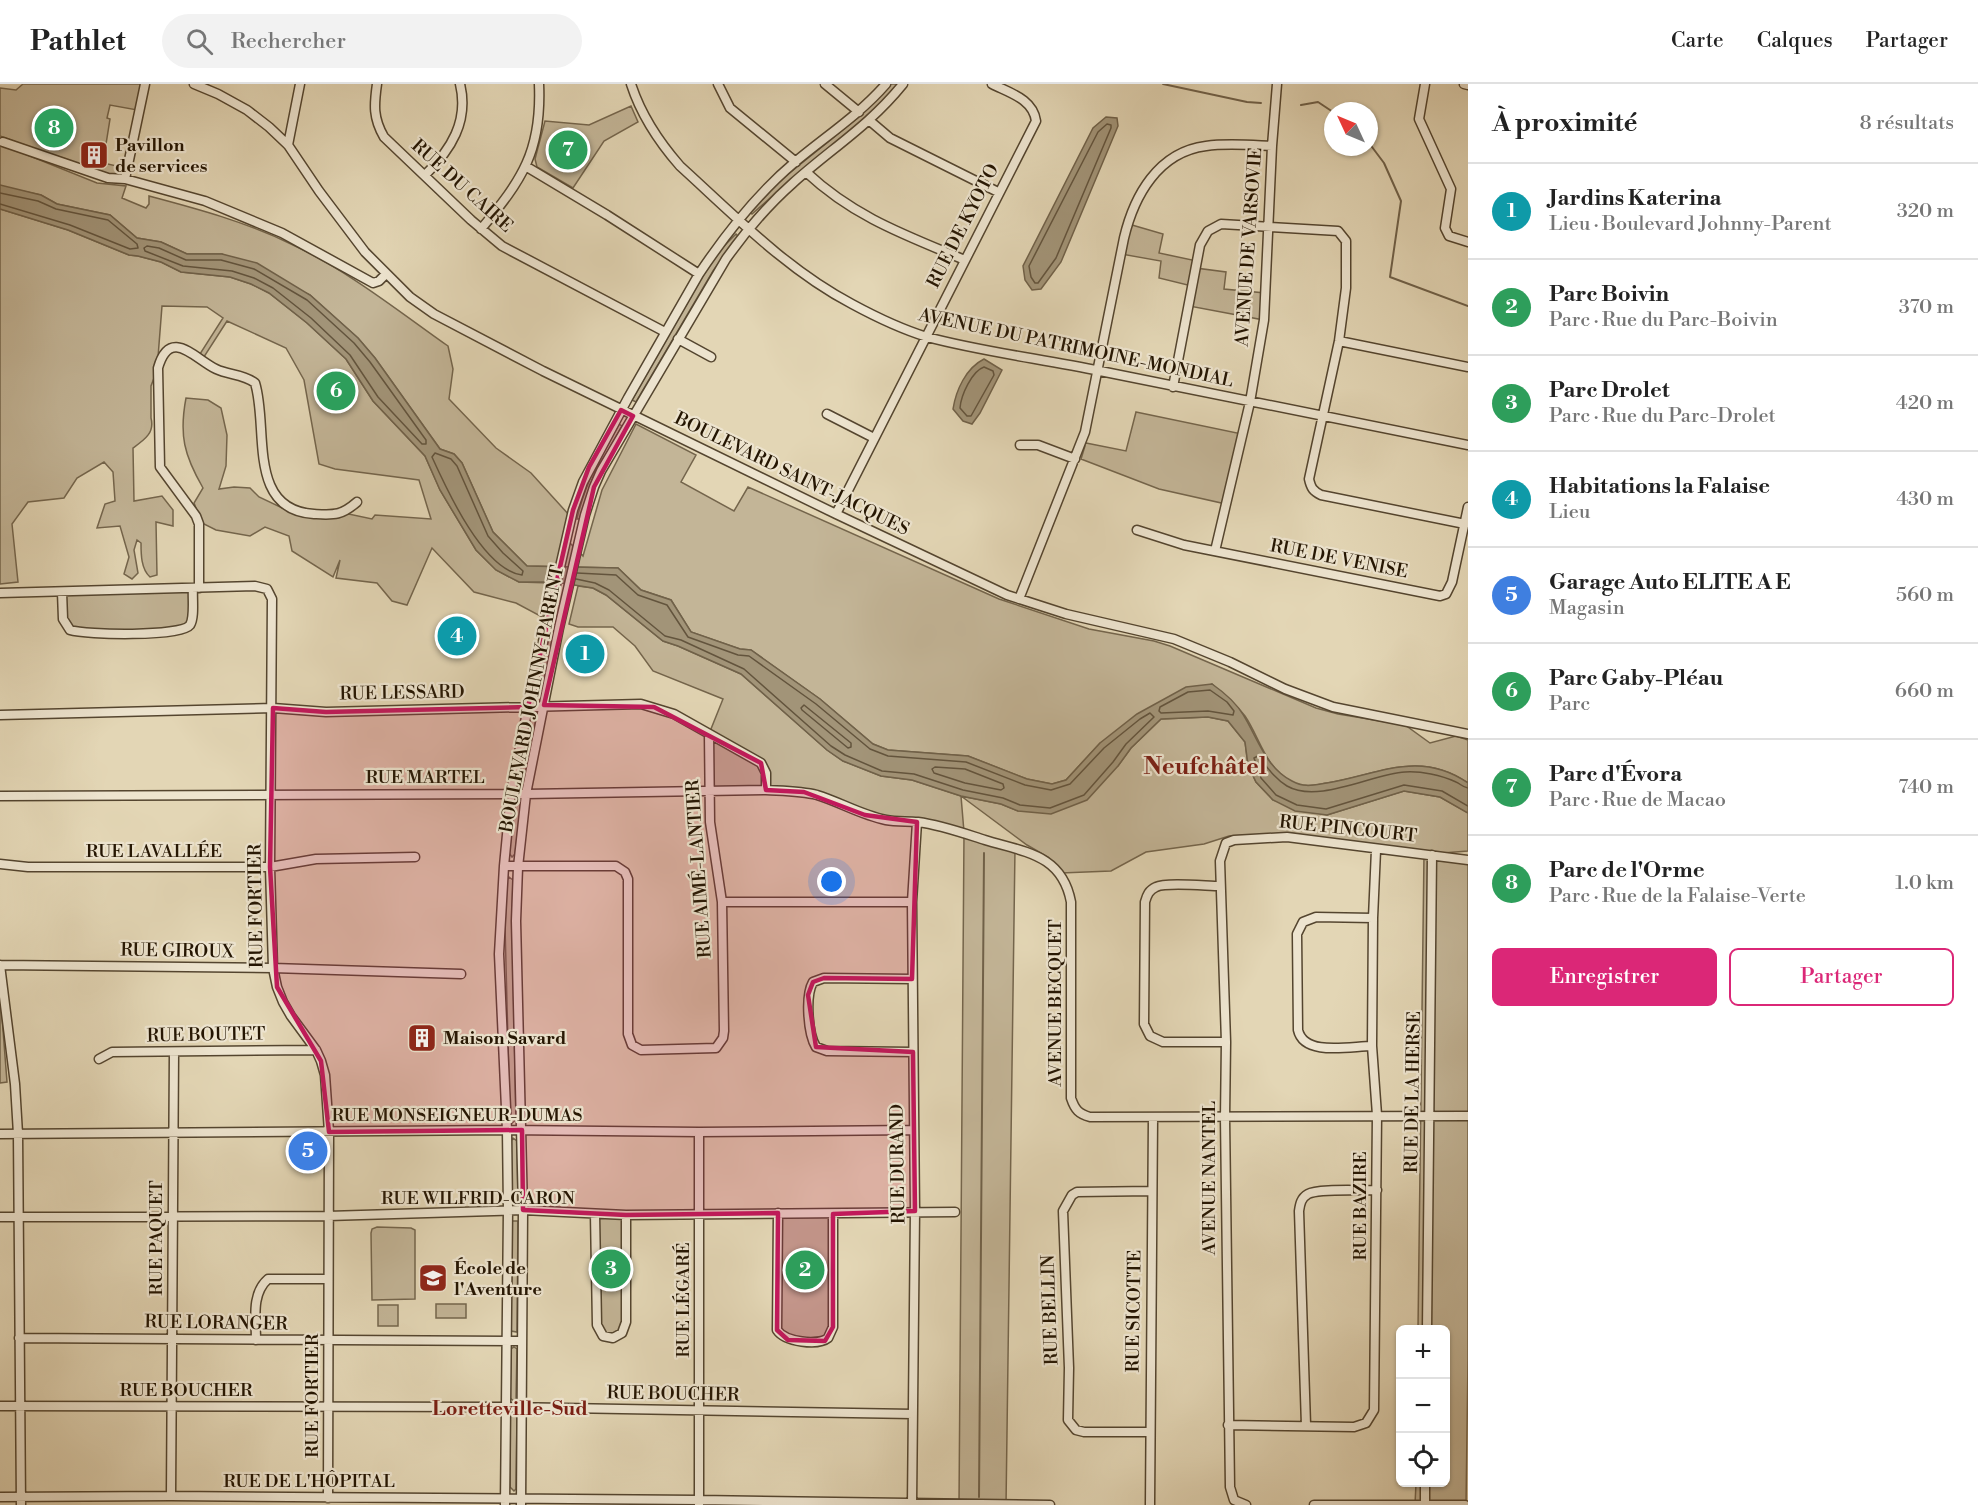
<!DOCTYPE html>
<html lang="fr">
<head>
<meta charset="utf-8">
<style>
	:root { --surface:#fff; --page:#f2f2f2; --text:#222; --muted:#767676; --line:#e0e0e0; --accent:#db2777 }
	body { margin:0; font-family:"Libre Bodoni",serif; background:var(--page); color:var(--text) }
	.controls { position:absolute; right:18px; bottom:18px; display:grid; overflow:hidden; border-radius:9px; box-shadow:0 2px 4px #0004 }
	.controls button { width:54px; height:54px; display:grid; place-items:center; padding:0; border:0; border-bottom:2px solid var(--line); background:var(--surface); color:var(--text); font:30px sans-serif }
	.compass { position:absolute; left:1324px; top:18px; width:54px; height:54px; border-radius:50%; background:var(--surface); box-shadow:0 2px 4px #0004; rotate:314deg }
	.you { position:absolute; left:832px; top:798px; width:21px; height:21px; margin:-15px; border:4px solid #fff; border-radius:50%; background:#1a73e8; box-shadow:0 0 0 9px #1a73e833 }
	.badge { display:grid; place-items:center; width:39px; height:39px; border-radius:50%; background:var(--accent); color:#fff; font-size:20px; font-weight:700 }
	.pin { position:absolute; translate:-50% -50%; border:3px solid #fff; box-shadow:0 2px 6px #0006 }
	.list { margin:0; padding:0; list-style:none }
	h2 { display:flex; justify-content:space-between; align-items:center; height:78px; margin:0; padding:0 24px; font-size:26px }
	h2 small { font-size:20px; font-weight:400; color:var(--muted) }
	.list li { display:grid; grid-template-columns:39px 1fr auto; gap:18px; align-items:center; box-sizing:border-box; height:96px; padding:0 24px; border-top:2px solid var(--line) }
	.list b { display:block; font-size:22px; white-space:nowrap }
	.list p { margin:0; font-size:20px; white-space:nowrap; color:var(--muted) }
	.list em { font-size:20px; font-style:normal; color:var(--muted) }
	.actions { display:flex; gap:12px; padding:18px 24px }
	.actions a { flex:1; padding:14px 0; border:2px solid var(--accent); border-radius:9px; text-align:center; font-size:21px; color:var(--accent) }
	.actions .main { background:var(--accent); color:#fff }
	.icon { flex:none; width:33px; height:33px; fill:none; stroke:currentColor; stroke-width:2; stroke-linecap:round; stroke-linejoin:round }
	.map { position:relative; flex:none; width:1468px; height:1421px; overflow:hidden }
	header { display:flex; align-items:center; gap:36px; box-sizing:border-box; height:84px; padding:0 30px; background:var(--surface); border-bottom:2px solid var(--line) }
	header strong { font-size:28px }
	nav { display:flex; gap:33px; margin-inline-start:auto; font-size:21px }
	.search { width:420px; height:54px; background:var(--page); display:flex; align-items:center; gap:15px; box-sizing:border-box; padding:0 21px; border-radius:33px; color:var(--muted); font-size:22px }
	main { display:flex }
	aside { flex:1; background:var(--surface) }
	.map>svg:first-child { display:block }
	.green { fill:#c3b597; stroke:#74654c; stroke-width:1.5 }
	.water { fill:#a29478; stroke:#706149; stroke-width:1.5 }
	.lines { fill:none; stroke-linecap:round; stroke-linejoin:round }
	.shore { stroke:#63543d; stroke-width:1.5 }
	.stream { stroke:#706149; stroke-width:2 }
	.minor-casing { stroke:#54452f; stroke-width:11 }
	.minor { stroke:#ede4cf; stroke-width:8 }
	.marked { fill:#c2185b; fill-opacity:0.2; stroke:#c2185b; stroke-width:4.5; stroke-linejoin:round }
	.labels { text-anchor:middle; dominant-baseline:central; stroke-width:4.5; stroke-linejoin:round; paint-order:stroke }
	.poi-label { font-size:18px; font-weight:bold; fill:#241502; stroke:#ede4cf; text-anchor:start }
	.street-label { font-size:18px; fill:#241502; stroke:#ede4cf }
	.neighbourhood-label { font-size:20px; font-weight:bold; fill:#7a1f14; stroke:#ede4cf }
	.district-label { font-size:24px; font-weight:bold; fill:#7a1f14; stroke:#ede4cf }
</style>
</head>
<body>
<header>
<strong>Pathlet</strong>
<div class="search"><svg class="icon" aria-label="search" viewBox="0 0 24 24"><circle cx="10" cy="10" r="6"/><path d="M15 15l6 6"/></svg>Rechercher</div>
<nav><a>Carte</a><a>Calques</a><a>Partager</a></nav>
</header>
<main>
<div class="map">
<svg width="1468" height="1421" viewBox="0 0 1468 1421">
	<rect width="100%" height="100%" fill="#e3d6b5"/>
	<filter id="stains"><feTurbulence type="fractalNoise" baseFrequency=".00333" numOctaves="4"/><feColorMatrix values="0 0 0 0 .2 0 0 0 0 .09 0 0 0 0 .02 0 0 0 .5 -.17"/></filter>
	<radialGradient id="worn" r=".72"><stop offset=".6" stop-color="#630" stop-opacity="0"/><stop offset="1" stop-color="#630" stop-opacity=".3"/></radialGradient>
	<!-- green -->
	<path class="green" d="M23 0H142L137 26 110 21 107 34 110 35 103 79 126 84V89L119 92 101 90 0 52V4L16 6Z
		M890 0H898L872 29 804 84 752 130 750 128 782 95 859 33Z
		M631 22 638 38 604 57 573 104 537 83 535 75 545 37 589 41Z
		M0 60 97 99 126 102 122 114 146 124 149 120V112C198 125 246 138 291 160 347 186 397 226 448 262L453 285 449 315 496 364 531 389 570 432 565 454 583 472 602 406 636 340 696 371 681 398 734 427 748 403 999 515 1089 545 1154 557 1170 562 1316 624 1338 630 1405 641 1430 659 1456 652 1468 656V699C1419 665 1378 691 1327 699 1314 701 1304 704 1292 698 1265 684 1260 654 1245 632 1236 620 1223 610 1212 600L1100 659 1066 696 1052 700 1027 695 968 672 888 666 873 660 820 615 751 566 740 565 691 548 671 516 641 506 618 484 527 482 493 448 462 379 454 370 440 365 375 274 358 254 310 211 222 170H187L161 158 137 154 110 131 57 120 41 111 3 103 0 101Z
		M0 125 68 146 129 171 138 172 161 178 181 188 230 193 251 200 269 209 307 239 346 275 373 317 425 372 440 406 476 466 496 486 519 498 551 499 542 533 516 519 474 508 432 464 407 521 392 517 377 499 336 494 340 476 333 493 292 467 289 452 265 443 250 452 216 446 202 439 194 419 203 404C184 371 179 351 186 314L208 316 221 324 227 351 226 382 219 405 234 403 250 404 259 413 295 430 325 435 344 429 372 435 375 431 431 435 419 396 335 385 319 380 304 296 286 264 227 237 202 276 198 273 223 234 207 223 162 222 157 286 151 302V334C155 349 144 356 133 364L134 417 162 412 173 426V442L156 438 157 491 150 493C141 485 141 470 141 459L137 456 134 466 138 489 132 495 124 490 129 473 120 442 97 444 105 420 115 417 113 388 104 378 77 394 64 414 28 418 12 440 18 498 0 500Z
		M1132 141 1163 150 1159 169 1197 177 1196 184 1226 188 1224 205 1265 209 1264 236 1189 222 1192 202 1159 194 1161 177 1121 170Z
		M736 150 738 152 713 187 636 318 632 316 701 195 719 167Z
		M1136 328 1242 350 1226 420 1159 405 1081 375 1085 362 1081 358 1126 367Z
		M619 340 622 342 593 393 580 435H577C585 399 601 371 619 340Z
		M578 502 593 504 606 511 663 557 678 562 741 590 827 666 843 677 881 692 912 696 961 712 1001 720 1018 727 1118 682 1131 664 1161 635 1208 633 1228 637 1245 658 1248 681 1256 698 1273 716 1327 731 1404 707 1440 713 1468 729V767L1430 770 1468 776V1275L1466 1421H1415L1416 1399 1446 1398V1246L1418 1245 1424 770 1291 749 1229 752 1204 760 1146 768 1111 787 1061 789 1048 773 1027 761 961 712 964 748 1015 764 1006 1421H959L964 749 888 737 818 711 708 707 709 650 723 615 653 587 635 562 613 543H578L569 540Z
		M193 504 187 544 78 549 66 542 62 508Z
		M550 550 554 551 541 611 538 613 536 611Z
		M533 631 536 635 523 701 520 703 517 699 530 633Z
		M516 716H519L521 719 515 770 512 773 509 769Z
		M509 793 513 796 512 832 516 1036 512 1039 510 1035 505 842 507 796Z
		M0 907 7 998 0 999Z
		M513 1054 517 1057 518 1117 516 1120 512 1117 511 1057Z
		M778 1129 833 1130V1243L828 1254 788 1256 776 1241Z
		M595 1130 626 1131V1238L618 1253 599 1247Z
		M512 1137H518L517 1248 511 1247Z
		M377 1143 411 1144 415 1146V1215L372 1216 371 1149 372 1145Z
		M436 1220H466V1234H436Z
		M378 1221H398V1242H378Z
		M514 1263 517 1265 516 1315 514 1317 510 1314 511 1265Z
		M513 1331 517 1333 516 1405 514 1407 510 1403V1333Z"/>
	<!-- water -->
	<path class="water" d="M1106 33 1117 34 1118 42 1061 178 1041 205 1032 206 1025 196 1023 182 1093 44Z
		M0 101 41 111 57 120 110 131 137 154 161 158 187 170H222L257 179 310 211 358 254 375 274 440 365 454 370 462 379 493 448 527 482 618 484 641 506 671 516 691 548 740 565 751 566 820 615 873 660 888 666 968 672 1027 695 1052 700 1066 696 1100 659 1137 630 1186 603 1212 600C1225 609 1236 618 1244 632 1258 655 1266 684 1292 697 1304 704 1314 701 1327 699 1377 691 1419 665 1468 699V729L1440 713 1404 707 1327 731 1295 727 1273 716 1256 698 1248 681 1245 658 1228 637 1208 633 1161 635 1131 664 1118 682 1087 716 1051 730 1018 727 1001 720 961 712 912 696 881 692 843 677 827 666 741 590 678 562 663 557 606 511 593 504 555 498H519L496 486 476 466 440 406 425 372 373 317 346 275 307 239 269 209 251 200 230 193 181 188 161 178 138 172 129 171 68 146 0 125Z
		M984 275 1002 286 980 329 972 340 963 337 953 325C956 306 966 284 984 275Z"/>
	<g class="lines">
		<!-- shore -->
		<path class="shore" d="M1107 40 1111 41V44L1056 174 1038 199H1035L1031 193 1029 182 1098 48Z
			M0 109 38 117 56 125 108 136 137 160 138 164 130 165 70 141 0 120
			M147 162 159 164 186 176H221L254 185 307 216 354 259 370 278 426 356V360H422L378 313 350 271 311 234 273 204 254 194 232 187 183 182 145 167 144 164Z
			M984 283 993 287 994 291 971 332H967L960 324C961 311 972 287 984 283Z
			M435 369 451 375 457 382 488 452 503 469 523 487 522 491C483 486 447 406 432 373Z
			M576 495 595 499 609 506 665 552 681 556 744 585 831 662 845 671 882 687 914 690 963 706 1003 714 1020 721 1050 724 1084 711 1113 678 1126 660 1154 633 1150 629 1140 635 1104 664 1070 700 1051 706 1025 701 966 678 888 672 870 665 816 620 749 572 738 571 688 553 667 521 638 511 616 491 577 489
			M1210 606 1227 618 1234 627 1233 631 1208 627 1161 629 1159 627 1160 623 1188 608Z
			M804 621 851 659V663L848 664 802 626 801 624Z
			M935 683 965 685 1003 700 1004 704 1001 706 965 699 934 689 932 685Z
			M1468 704C1462 703 1461 700 1456 698 1441 691 1421 687 1405 688 1372 690 1318 720 1287 702 1275 695 1267 683 1258 672L1254 674 1261 694 1276 711 1297 721 1326 725 1404 701 1442 707 1468 722"/>
		<!-- stream -->
		<path class="stream" d="M1163 0 1247 18 1261 19
			M1301 21 1318 18 1333 28
			M1369 59 1384 79 1401 117 1390 193 1468 222
			M979 1413 984 769"/>
		<!-- minor casing -->
		<g class="minor-casing">
			<path id="minor" d="M194 0 218 10 247 26 269 43 288 61 319 107 365 168 410 213 434 230 543 287 836 430 1007 511 1066 530 1174 555 1230 578 1285 605 1333 623 1468 650
				M377 0C374 21 373 34 384 53L471 136 502 162 665 248
				M631 0C641 31 659 58 680 82 734 131 787 186 852 220 876 233 901 245 927 253 983 268 1043 275 1100 287 1222 312 1345 336 1468 361
				M718 0 730 24 796 78
				M825 0 859 28
				M1425 0 1419 35 1451 105 1445 144 1449 152 1468 158
				M1464 0 1468 1
				M870 37 890 54 998 108
				M3 58 108 94 125 95 205 117 282 149 373 199 379 197 386 190
				M288 61 300 0
				M527 83 607 131 699 190
				M806 88C854 133 905 151 965 176
				M425 91C451 66 469 37 460 0
				M125 95 145 0
				M481 145C522 96 542 67 539 0
				M678 255 711 273
				M1339 257 1468 283
				M1173 303 1200 161 1208 147 1221 140 1338 147 1346 157V204L1339 257 1309 395C1311 404 1313 407 1321 411L1465 440
				M827 330 874 354
				M1020 361H1038L1075 375
				M836 430 1036 37C1033 15 1010 9 992 0
				M1137 446 1184 461 1440 512 1446 510 1452 498 1468 423
				M1215 467 1250 318 1264 236 1272 62 1277 0
				M199 504V440L196 432 160 383 158 284C170 242 195 275 216 285 228 291 244 290 255 299 269 343 246 426 314 430 334 431 341 432 357 418
				M62 508 63 535 70 546C86 551 181 553 190 541 195 533 192 513 193 504
				M0 509 255 502 267 505 272 515 270 783 273 884 277 903 283 918 291 932 316 966 321 977 325 991 329 1048 328 1414
				M1019 515 1085 348 1124 154C1134 112 1158 68 1206 62 1227 59 1250 61 1272 62
				M0 631 273 624 326 628 641 620 674 630 761 679 766 689V706
				M0 712 526 710 766 706C783 707 801 707 817 711 840 718 861 731 886 736 896 738 907 737 918 738 941 741 963 749 985 756 1024 768 1062 770 1071 818V1014C1075 1026 1079 1030 1090 1033L1468 1032
				M0 780 28 783H270L316 775 415 773
				M504 782H616L625 788 628 795V950L632 961 641 966 716 964 723 954 724 947 722 818 710 738 709 650
				M1220 802C1207 802 1166 798 1156 803 1149 806 1147 811 1145 818L1144 940 1150 952 1163 958H1226
				M722 818H912
				M0 881 15 1000 18 1050 21 1421
				M0 881 273 884 461 890
				M912 895 824 894 813 898C805 912 808 950 816 963L827 967 913 968
				M1372 962C1351 962 1304 973 1298 946L1297 850 1303 838 1316 833 1373 834
				M99 975 112 968 316 966
				M699 1048V1421
				M0 1050 507 1046 699 1048 914 1046
				M778 1129 777 1246C785 1258 818 1262 828 1254L833 1243V1130
				M595 1130 597 1241 603 1252 613 1254 622 1249 626 1238V1131
				M0 1133 328 1132 523 1126 626 1131 955 1128
				M1427 1246 1432 771
				M19 1254 521 1257
				M256 1256C256 1235 251 1210 268 1195H328
				M0 1322 506 1323 913 1330
				M1228 1341 1354 1343 1366 1339 1374 1326 1377 1031 1372 962 1373 834 1376 766
				M1306 1341 1299 1127C1300 1120 1301 1114 1308 1110 1318 1104 1363 1107 1377 1106
				M1149 1348H1084L1076 1346 1068 1336 1069 1284 1063 1127 1072 1111 1077 1108 1151 1107
				M171 1412 174 968
				M0 1413 171 1412 699 1416 1050 1421
				M505 1421 508 1126 507 1046 499 870 504 782 511 709 528 623 573 426 583 398 628 314 699 190C727 148 757 110 795 78 826 52 859 31 886 0
				M521 1421 523 1126 516 837 518 783 526 710 559 544 585 431 594 403 601 387 726 175C746 147 768 121 793 99 832 64 869 42 903 0
				M912 1421 915 1127 912 818 917 738
				M1150 1421 1153 1034
				M1246 1421 1234 1416 1230 1403 1225 1034 1226 958 1220 777 1226 759 1234 756 1287 753 1468 776
				M1314 1421H1465
				M1425 1421V1398"/>
		</g>
		<!-- minor -->
		<use href="#minor" class="minor"/>
	</g>
	<!-- marked area -->
	<path class="marked" d="M621 326 633 332 594 403 544 621 654 623 761 679 766 706 804 708 865 731 917 738 912 895 824 894 813 898 808 911 816 963 913 968 915 1127 833 1130V1243L825 1257 788 1256 777 1246 778 1129 626 1131 523 1126 522 1046 329 1048 321 977 277 903 270 783 273 624 326 628 528 623 573 426 589 383Z"/>
	<!-- icons -->
	<defs>
		<g id="building-square" transform="scale(1.5)"><rect x="-9" y="-9" width="18" height="18" rx="4" fill="#8f2418" stroke="#ede4cf"/><path d="M-4-6H4V6H1V3H-1V6H-4ZM-2.5-4.3h1.7v1.8h-1.7ZM.8-4.3h1.7v1.8H.8ZM-2.5-1h1.7V.8h-1.7ZM.8-1h1.7V.8H.8Z" fill="#fff"/></g>
		<g id="school-square" transform="scale(1.5)"><rect x="-9" y="-9" width="18" height="18" rx="4" fill="#8f2418" stroke="#ede4cf"/><path d="M0-5L7-2L0 1L-7-2ZM-4 1L0 2.5L4 1V4Q0 6-4 4Z" fill="#fff"/></g>
	</defs>
	<g fill-rule="evenodd">
		<use href="#building-square" x="94" y="71"/>
		<use href="#building-square" x="422" y="954"/>
		<use href="#school-square" x="433" y="1194"/>
	</g>
	<g class="labels">
		<!-- poi labels -->
		<g class="poi-label">
			<text x="115" y="61">Pavillon<tspan x="115" dy="21">de services</tspan></text>
			<text x="443" y="954">Maison Savard</text>
			<text x="454" y="1184">École de<tspan x="454" dy="21">l'Aventure</tspan></text>
		</g>
		<!-- street labels -->
		<g class="street-label">
			<text transform="translate(462 102) rotate(42)">RUE DU CAIRE</text>
			<text transform="translate(963 142) rotate(-63)">RUE DE KYOTO</text>
			<text transform="translate(1249 163) rotate(-86)">AVENUE DE VARSOVIE</text>
			<text transform="translate(1076 264) rotate(12)">AVENUE DU PATRIMOINE-MONDIAL</text>
			<text transform="translate(792 390) rotate(26)">BOULEVARD SAINT-JACQUES</text>
			<text transform="translate(1339 475) rotate(11)">RUE DE VENISE</text>
			<text transform="translate(402 609) rotate(-1)">RUE LESSARD</text>
			<text transform="translate(532 615) rotate(-79)">BOULEVARD JOHNNY-PARENT</text>
			<text x="425" y="693">RUE MARTEL</text>
			<text transform="translate(1348 745) rotate(6)">RUE PINCOURT</text>
			<text x="154" y="767">RUE LAVALLÉE</text>
			<text transform="translate(699 785) rotate(-94)">RUE AIMÉ-LANTIER</text>
			<text transform="translate(256 822) rotate(-91)">RUE FORTIER</text>
			<text transform="translate(177 867) rotate(1)">RUE GIROUX</text>
			<text transform="translate(1055 919) rotate(-90)">AVENUE BECQUET</text>
			<text transform="translate(206 951) rotate(-1)">RUE BOUTET</text>
			<text transform="translate(1413 1008) rotate(-89)">RUE DE LA HERSE</text>
			<text x="457" y="1031">RUE MONSEIGNEUR-DUMAS</text>
			<text transform="translate(898 1080) rotate(-91)">RUE DURAND</text>
			<text transform="translate(1209 1094) rotate(-90)">AVENUE NANTEL</text>
			<text x="478" y="1114">RUE WILFRID-CARON</text>
			<text transform="translate(1360 1122) rotate(-90)">RUE BAZIRE</text>
			<text transform="translate(156 1154) rotate(-90)">RUE PAQUET</text>
			<text transform="translate(683 1216) rotate(-90)">RUE LÉGARÉ</text>
			<text transform="translate(1050 1226) rotate(-92)">RUE BELLIN</text>
			<text transform="translate(1134 1227) rotate(-89)">RUE SICOTTE</text>
			<text transform="translate(216 1239) rotate(1)">RUE LORANGER</text>
			<text x="186" y="1306">RUE BOUCHER</text>
			<text transform="translate(673 1310) rotate(1)">RUE BOUCHER</text>
			<text transform="translate(312 1312) rotate(-90)">RUE FORTIER</text>
			<text x="309" y="1397">RUE DE L'HÔPITAL</text>
		</g>
		<!-- neighbourhood labels -->
		<g class="neighbourhood-label">
			<text x="510" y="1325">Loretteville-Sud</text>
		</g>
		<!-- district labels -->
		<g class="district-label">
			<text x="1205" y="683">Neufchâtel</text>
		</g>
	</g>
	<rect width="100%" height="100%" filter="url(#stains)"/>
	<rect width="100%" height="100%" fill="url(#worn)"/>
</svg>
<div class="controls">
<button>+</button>
<button>−</button>
<button><svg class="icon" aria-label="locate" viewBox="0 0 24 24"><circle cx="12" cy="12" r="6"/><path d="M12 2v4M12 18v4M2 12h4M18 12h4"/></svg></button>
</div>
<svg class="compass" viewBox="-18 -18 36 36"><path d="M0-13l5 13h-10z" fill="#e53935"/><path d="M0 13l5-13h-10z" fill="#767676"/></svg>
<div class="you"></div>
<div class="pin badge" style="left:585px;top:570px;background:#0f9aa8">1</div>
<div class="pin badge" style="left:805px;top:1186px;background:#2e9e5b">2</div>
<div class="pin badge" style="left:611px;top:1185px;background:#2e9e5b">3</div>
<div class="pin badge" style="left:457px;top:552px;background:#0f9aa8">4</div>
<div class="pin badge" style="left:308px;top:1067px;background:#3f7fe0">5</div>
<div class="pin badge" style="left:336px;top:307px;background:#2e9e5b">6</div>
<div class="pin badge" style="left:568px;top:66px;background:#2e9e5b">7</div>
<div class="pin badge" style="left:54px;top:44px;background:#2e9e5b">8</div>
</div>
<aside>
<h2>À proximité<small>8 résultats</small></h2>
<ul class="list">
<li><span class="badge" style="background:#0f9aa8">1</span><div><b>Jardins Katerina</b><p>Lieu · Boulevard Johnny-Parent</p></div><em>320 m</em></li>
<li><span class="badge" style="background:#2e9e5b">2</span><div><b>Parc Boivin</b><p>Parc · Rue du Parc-Boivin</p></div><em>370 m</em></li>
<li><span class="badge" style="background:#2e9e5b">3</span><div><b>Parc Drolet</b><p>Parc · Rue du Parc-Drolet</p></div><em>420 m</em></li>
<li><span class="badge" style="background:#0f9aa8">4</span><div><b>Habitations la Falaise</b><p>Lieu</p></div><em>430 m</em></li>
<li><span class="badge" style="background:#3f7fe0">5</span><div><b>Garage Auto ELITE A E</b><p>Magasin</p></div><em>560 m</em></li>
<li><span class="badge" style="background:#2e9e5b">6</span><div><b>Parc Gaby-Pléau</b><p>Parc</p></div><em>660 m</em></li>
<li><span class="badge" style="background:#2e9e5b">7</span><div><b>Parc d'Évora</b><p>Parc · Rue de Macao</p></div><em>740 m</em></li>
<li><span class="badge" style="background:#2e9e5b">8</span><div><b>Parc de l'Orme</b><p>Parc · Rue de la Falaise-Verte</p></div><em>1.0 km</em></li>
</ul>
<div class="actions"><a class="main">Enregistrer</a><a>Partager</a></div>
</aside>
</main>
</body>
</html>
